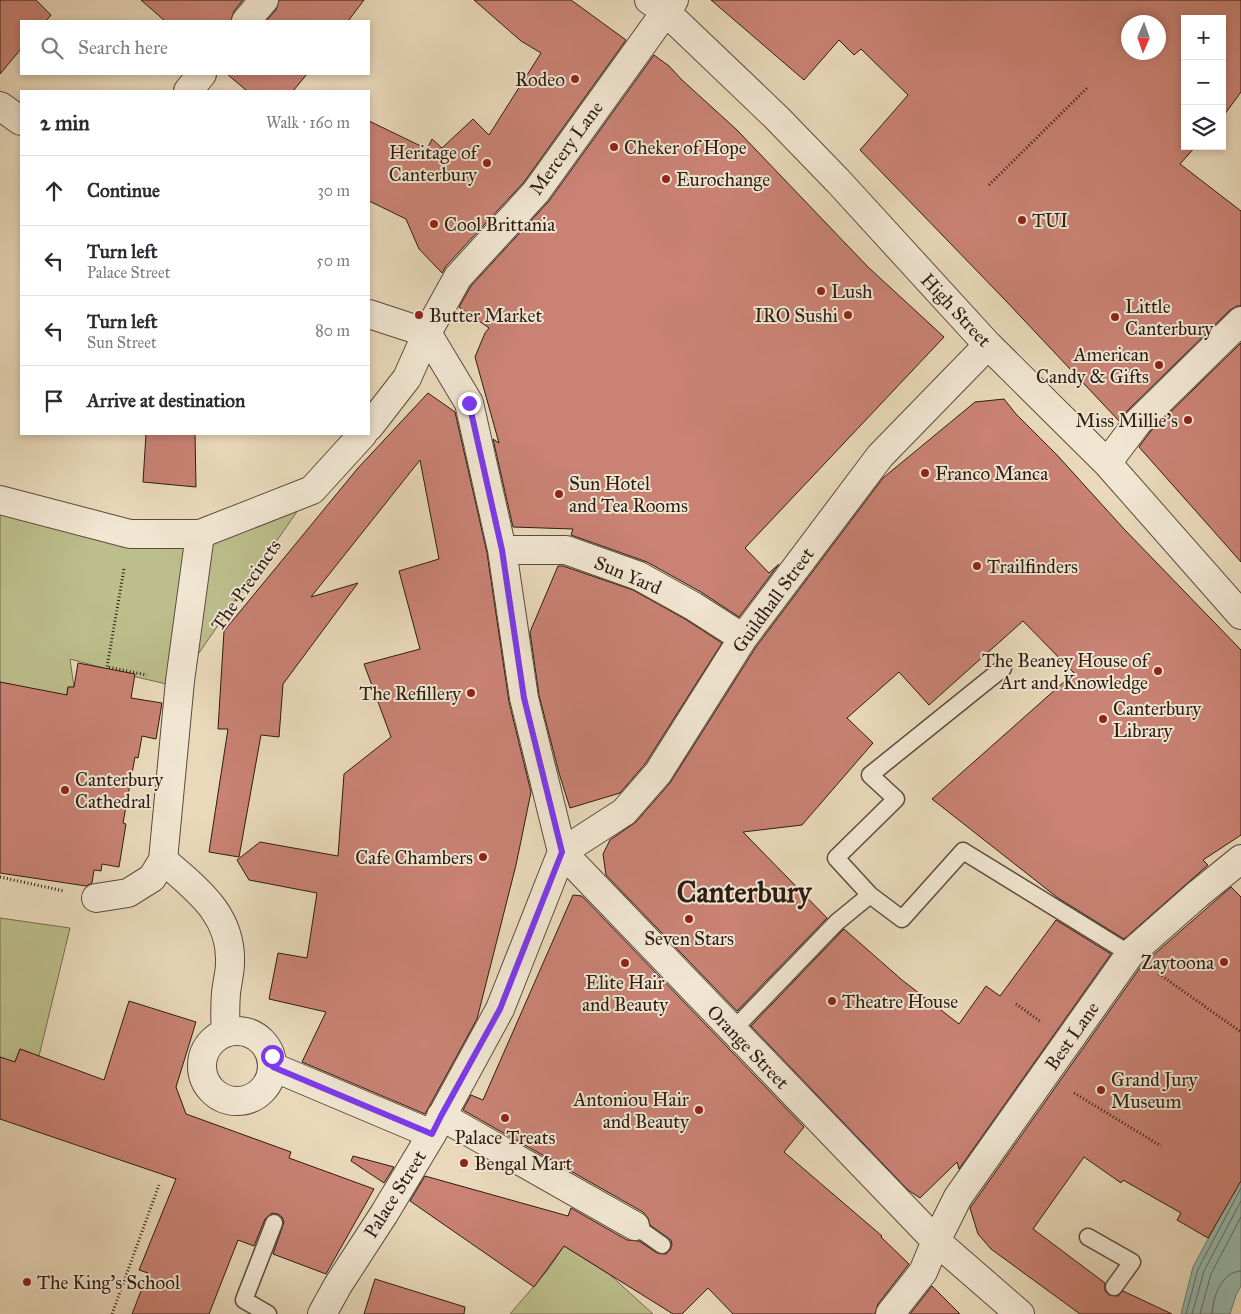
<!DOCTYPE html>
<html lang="en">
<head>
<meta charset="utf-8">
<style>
	:root { --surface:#fff; --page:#f2f2f3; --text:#2b2b33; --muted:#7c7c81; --line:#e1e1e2 }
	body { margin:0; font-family:"IM FELL Great Primer",serif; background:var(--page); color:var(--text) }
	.controls { position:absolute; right:15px; top:15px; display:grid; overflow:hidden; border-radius:0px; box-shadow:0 2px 8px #0003 }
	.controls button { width:45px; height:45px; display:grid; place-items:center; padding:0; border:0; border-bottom:1px solid var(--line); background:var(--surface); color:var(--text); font:25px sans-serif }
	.compass { position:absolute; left:1121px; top:15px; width:45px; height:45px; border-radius:50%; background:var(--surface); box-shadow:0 2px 8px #0003; rotate:182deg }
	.stop { position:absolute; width:15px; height:15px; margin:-11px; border:4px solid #7c3aed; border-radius:50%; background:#fff }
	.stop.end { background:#7c3aed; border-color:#fff; box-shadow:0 1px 5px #0008 }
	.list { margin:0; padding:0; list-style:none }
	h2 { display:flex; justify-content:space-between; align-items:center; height:65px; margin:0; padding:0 20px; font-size:21px }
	h2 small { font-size:16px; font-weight:400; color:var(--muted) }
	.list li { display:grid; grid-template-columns:32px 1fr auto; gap:15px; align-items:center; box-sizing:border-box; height:70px; padding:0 20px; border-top:1px solid var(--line) }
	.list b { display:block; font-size:19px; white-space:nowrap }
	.list p { margin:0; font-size:16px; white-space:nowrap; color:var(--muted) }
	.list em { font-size:16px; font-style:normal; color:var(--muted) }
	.icon { flex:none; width:28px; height:28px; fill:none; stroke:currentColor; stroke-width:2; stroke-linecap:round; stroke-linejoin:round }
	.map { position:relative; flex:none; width:1241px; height:1314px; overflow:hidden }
	.search { position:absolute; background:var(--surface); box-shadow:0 2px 8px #0003; left:20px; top:20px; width:350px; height:55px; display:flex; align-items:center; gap:12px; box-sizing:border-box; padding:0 18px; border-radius:0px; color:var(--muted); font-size:19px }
	.panel { position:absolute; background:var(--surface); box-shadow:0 2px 8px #0003; left:20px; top:90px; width:350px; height:345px; border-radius:0px }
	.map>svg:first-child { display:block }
	.green { fill:#bcbe8b; stroke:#746d4f }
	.water { fill:#97baae; stroke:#6c7b70 }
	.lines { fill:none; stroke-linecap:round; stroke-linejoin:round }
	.shore { stroke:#626b60; stroke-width:1 }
	.building { fill:#c98274; stroke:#2c1c13; fill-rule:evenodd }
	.lane-casing { stroke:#5b4b3d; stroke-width:19 }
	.street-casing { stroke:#5b4b3d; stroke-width:30 }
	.path { stroke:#2c1c13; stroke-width:3; stroke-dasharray:1 2.5; stroke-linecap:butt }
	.lane { stroke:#f1e6d2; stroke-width:16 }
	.street { stroke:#f1e6d2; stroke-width:28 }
	.route { stroke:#7c3aed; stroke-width:6 }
	.poi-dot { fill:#8f2418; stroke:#f1e6d2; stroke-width:2 }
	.labels { text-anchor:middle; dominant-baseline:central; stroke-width:4; stroke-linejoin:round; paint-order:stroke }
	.poi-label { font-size:19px; fill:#2c1c13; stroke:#f1e6d2; text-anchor:start }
	.street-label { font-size:19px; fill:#2c1c13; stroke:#f1e6d2 }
	.town-label { font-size:29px; font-weight:bold; fill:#2c1c13; stroke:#f1e6d2 }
</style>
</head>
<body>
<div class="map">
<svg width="1241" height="1314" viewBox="0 0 1241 1314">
	<rect width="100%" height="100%" fill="#e9d9ba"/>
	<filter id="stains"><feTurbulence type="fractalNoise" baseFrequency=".004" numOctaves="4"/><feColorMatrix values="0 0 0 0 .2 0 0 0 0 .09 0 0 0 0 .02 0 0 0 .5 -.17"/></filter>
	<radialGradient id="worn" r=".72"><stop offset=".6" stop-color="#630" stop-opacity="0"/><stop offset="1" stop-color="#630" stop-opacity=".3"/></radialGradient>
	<!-- green -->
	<path class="green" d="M312 490 185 673 184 688 132 676 70 659 74 687H68L65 702 0 682V500L199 534Z
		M0 918 70 928 39 1056 20 1049 15 1062 0 1057Z
		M564 1246 609 1274 653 1314H510L547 1271Z"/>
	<!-- water -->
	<path class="water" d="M1241 1178V1286L1236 1295 1230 1314H1181L1193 1267Z"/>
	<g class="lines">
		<!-- shore -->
		<path class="shore" d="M1186 1314 1198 1269 1241 1188
			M1192 1314 1204 1271 1241 1201
			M1200 1314 1211 1274 1241 1217
			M1212 1314C1213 1297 1221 1272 1241 1271"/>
	</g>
	<!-- building -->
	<path class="building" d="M0 0H36L51 15 46 21H21V49L0 74Z
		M141 0H243L234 11 231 21H165Z
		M279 0H364L348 21H266L276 10Z
		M474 0H571L626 40 524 182 446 266 442 273 419 249 406 219 369 201V121L427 149 432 139 442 148 473 119 489 135 541 53 521 41Z
		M711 0H1241V92L1222 118V19H1185V146H1196L1180 164 1241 211V306H1237L1230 310 1127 411 1119 421 1007 302 860 150 908 95 861 49 854 55 839 40 804 80ZM1128 22H1158V52H1128Z
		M654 55 669 66 682 80 737 130 868 267 944 337 745 548 769 573 779 564 739 617 701 592 647 562 571 535 573 529 513 527 493 439 499 443 475 357 485 333 489 328 459 307 471 286 549 201Z
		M227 74H307L293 91H247Z
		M1241 343V562L1139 447 1150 432Z
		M428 393 455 412 487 553 509 702 531 792 516 865 477 1019 425 1114 302 1062 326 1012 269 999 278 953 307 958 317 893 249 880 237 860 260 842 338 856 344 774 391 737 364 664 420 649 399 571 439 559 420 460 311 597 358 583 283 684 279 737 261 735 239 857 209 852 228 729H218L224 631 358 468Z
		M1004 399 1016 414 1057 455 1124 529 1241 650V835L1203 860 1208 865 1124 939 1058 898 932 799 1074 673 1023 621 929 705 899 672 847 718 873 743 802 825 743 832 827 918 737 1011 606 875 603 854 610 840 636 822 670 783 756 647 883 478 975 402Z
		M146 434H195L196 487 143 482Z
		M558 566H563L633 590 685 619 722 643 645 764 620 793 570 808 559 773 539 695 530 632Z
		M78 663 135 674 131 698 162 703 156 739 142 736 138 758 135 757 123 823 126 824 119 867 102 864 101 871 94 870 92 883 86 886 0 873V682L67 695 68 687H74Z
		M1231 887 1241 897V1181L1208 1238 1177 1220 1181 1213 1123 1180 1121 1183 1084 1157 1033 1229 1105 1283V1291L1109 1295 1118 1296 1123 1291 1172 1314H1080L991 1249 978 1234 970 1208 1142 965Z
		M573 895 582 896 804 1127 784 1152 882 1236 881 1237 909 1264 878 1304 875 1314H733L708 1288 682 1314H673L564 1246 534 1287 410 1201 425 1176 568 1216 571 1208 627 1240 639 1241 657 1253 666 1254 670 1250 672 1245 671 1240 650 1225 648 1218 643 1212 463 1110 471 1095 483 1100Z
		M1056 920 1111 954 959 1169 957 1162 920 1198 908 1190 751 1026 844 929 902 980 959 1024 986 986 1000 996Z
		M129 1001 196 1022 176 1087 186 1114 291 1152 289 1158 374 1189 326 1274 273 1254 284 1222 282 1217 278 1214 272 1213 265 1219 254 1246 238 1240 209 1314H132L148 1273 139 1270 176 1179 0 1119V1057L15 1062 20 1049 104 1080Z
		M353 1156 394 1167 384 1183 351 1161Z
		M375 1279 465 1307 464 1314H364Z
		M932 1286 960 1314H910Z"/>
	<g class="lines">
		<!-- lane casing -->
		<g class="lane-casing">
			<path id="lane" d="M870 895 836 858 896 799 870 775 1003 668
				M733 1030 837 922 870 895 902 919 963 851 1130 954
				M635 1226 662 1245
				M1088 1237 1132 1262 1114 1287
				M268 1314 244 1300 274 1223"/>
		</g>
		<!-- street casing -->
		<g class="street-casing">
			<path id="street" d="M649 0 665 11 776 117 838 181 988 345 1107 463 1241 615
				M246 21 264 0
				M188 91 202 74
				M0 106 21 121
				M369 314 427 333 469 403 502 550 524 698 562 852 936 1241 1020 1314
				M369 427 407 378 427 333 458 277 536 192 674 0
				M1107 463 1138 422 1241 321
				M0 500 130 534H200L312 490 363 434
				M502 550H566L639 576 693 606 743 638
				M562 852 624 812 658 773 743 638 880 456 988 345
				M163 860C196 889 232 914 230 963 230 973 227 983 226 993 225 1006 225 1019 226 1032
				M96 898 128 893 152 878 163 860 180 681 200 534
				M202 1066a35 35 0 1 1 70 0a35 35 0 1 1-70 0Z
				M273 1067 422 1130
				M441 1116 635 1226
				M322 1314 338 1285 384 1214 432 1134 500 1009 562 852
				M890 1314 923 1272 936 1241 958 1197 1130 954 1198 894 1241 859"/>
		</g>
		<!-- path -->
		<path class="path" d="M989 185 1087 88
			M124 569 107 667 147 675
			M226 615 276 542
			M0 877 64 891
			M1159 974 1241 1032
			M1016 1004 1040 1021
			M1074 1093 1161 1146
			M112 1314 159 1185"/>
		<!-- lane -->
		<use href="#lane" class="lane"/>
		<!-- street -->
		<use href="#street" class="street"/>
	</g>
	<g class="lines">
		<!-- route -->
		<path class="route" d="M272 1056 273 1067 432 1134 441 1116 500 1009 562 852 524 698 502 550 469 403"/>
	</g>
	<!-- markers -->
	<g class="poi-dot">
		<circle cx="575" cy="79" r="5"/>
		<circle cx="614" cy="147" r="5"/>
		<circle cx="487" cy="163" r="5"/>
		<circle cx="666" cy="179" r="5"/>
		<circle cx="1022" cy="220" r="5"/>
		<circle cx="434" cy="224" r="5"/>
		<circle cx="821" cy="291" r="5"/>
		<circle cx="419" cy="315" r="5"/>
		<circle cx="848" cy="315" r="5"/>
		<circle cx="1115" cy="317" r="5"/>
		<circle cx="1159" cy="365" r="5"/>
		<circle cx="1188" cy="420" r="5"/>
		<circle cx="925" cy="473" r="5"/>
		<circle cx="559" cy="494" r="5"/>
		<circle cx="977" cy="566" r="5"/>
		<circle cx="1158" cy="671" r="5"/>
		<circle cx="471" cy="693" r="5"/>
		<circle cx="1103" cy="719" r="5"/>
		<circle cx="65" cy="790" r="5"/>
		<circle cx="483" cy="857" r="5"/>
		<circle cx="689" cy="919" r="5"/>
		<circle cx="1224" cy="962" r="5"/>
		<circle cx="625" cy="963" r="5"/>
		<circle cx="832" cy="1001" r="5"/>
		<circle cx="1101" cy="1090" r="5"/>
		<circle cx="699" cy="1110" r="5"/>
		<circle cx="505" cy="1118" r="5"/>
		<circle cx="464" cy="1163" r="5"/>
		<circle cx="27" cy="1282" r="5"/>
	</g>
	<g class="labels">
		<!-- poi labels -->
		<g class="poi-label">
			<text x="565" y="79" text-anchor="end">Rodeo</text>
			<text x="624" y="147">Cheker of Hope</text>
			<text x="477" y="152" text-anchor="end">Heritage of<tspan x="477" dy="22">Canterbury</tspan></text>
			<text x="676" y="179">Eurochange</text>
			<text x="1032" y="220">TUI</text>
			<text x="444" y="224">Cool Brittania</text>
			<text x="831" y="291">Lush</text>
			<text x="1125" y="306">Little<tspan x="1125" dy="22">Canterbury</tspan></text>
			<text x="429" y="315">Butter Market</text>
			<text x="838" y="315" text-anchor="end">IRO Sushi</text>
			<text x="1149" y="354" text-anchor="end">American<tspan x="1149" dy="22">Candy &amp; Gifts</tspan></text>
			<text x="1178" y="420" text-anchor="end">Miss Millie's</text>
			<text x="935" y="473">Franco Manca</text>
			<text x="569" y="483">Sun Hotel<tspan x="569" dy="22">and Tea Rooms</tspan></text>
			<text x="987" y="566">Trailfinders</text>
			<text x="1148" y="660" text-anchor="end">The Beaney House of<tspan x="1148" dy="22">Art and Knowledge</tspan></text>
			<text x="461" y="693" text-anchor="end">The Refillery</text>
			<text x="1113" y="708">Canterbury<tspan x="1113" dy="22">Library</tspan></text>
			<text x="75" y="779">Canterbury<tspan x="75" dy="22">Cathedral</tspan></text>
			<text x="473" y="857" text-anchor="end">Cafe Chambers</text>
			<text x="689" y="938" text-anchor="middle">Seven Stars</text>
			<text x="1214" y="962" text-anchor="end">Zaytoona</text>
			<text x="625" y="982" text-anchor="middle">Elite Hair<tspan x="625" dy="22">and Beauty</tspan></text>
			<text x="842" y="1001">Theatre House</text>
			<text x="1111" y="1079">Grand Jury<tspan x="1111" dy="22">Museum</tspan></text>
			<text x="689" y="1099" text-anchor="end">Antoniou Hair<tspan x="689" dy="22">and Beauty</tspan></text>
			<text x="505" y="1137" text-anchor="middle">Palace Treats</text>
			<text x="474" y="1163">Bengal Mart</text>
			<text x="37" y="1282">The King's School</text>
		</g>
		<!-- street labels -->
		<g class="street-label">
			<text transform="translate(566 148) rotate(-54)">Mercery Lane</text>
			<text transform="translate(956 310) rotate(47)">High Street</text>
			<text transform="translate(628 575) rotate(23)">Sun Yard</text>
			<text transform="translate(246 585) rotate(-55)">The Precincts</text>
			<text transform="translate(773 600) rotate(-54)">Guildhall Street</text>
			<text transform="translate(1072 1036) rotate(-55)">Best Lane</text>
			<text transform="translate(748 1047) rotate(46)">Orange Street</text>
			<text transform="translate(395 1194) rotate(-58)">Palace Street</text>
		</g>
		<!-- town labels -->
		<g class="town-label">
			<text x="744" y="892">Canterbury</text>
		</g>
	</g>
	<rect width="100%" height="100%" filter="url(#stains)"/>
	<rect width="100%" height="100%" fill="url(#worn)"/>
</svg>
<div class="controls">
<button>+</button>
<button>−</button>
<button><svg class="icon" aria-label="layers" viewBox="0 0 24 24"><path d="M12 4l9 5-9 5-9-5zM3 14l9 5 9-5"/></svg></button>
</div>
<svg class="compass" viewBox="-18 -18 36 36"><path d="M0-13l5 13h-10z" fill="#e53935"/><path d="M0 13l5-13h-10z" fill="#7c7c81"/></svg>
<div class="stop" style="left:272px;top:1056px"></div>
<div class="stop end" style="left:469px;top:403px"></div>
<div class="search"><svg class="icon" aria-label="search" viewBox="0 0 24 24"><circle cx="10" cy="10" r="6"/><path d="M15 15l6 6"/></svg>Search here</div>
<section class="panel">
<h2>2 min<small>Walk · 160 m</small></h2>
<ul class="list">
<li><svg class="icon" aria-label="ahead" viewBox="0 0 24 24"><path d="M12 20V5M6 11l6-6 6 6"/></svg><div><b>Continue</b></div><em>30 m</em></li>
<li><svg class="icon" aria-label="left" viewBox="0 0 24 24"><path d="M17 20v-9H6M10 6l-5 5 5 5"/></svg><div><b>Turn left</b><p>Palace Street</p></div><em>50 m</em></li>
<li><svg class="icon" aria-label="left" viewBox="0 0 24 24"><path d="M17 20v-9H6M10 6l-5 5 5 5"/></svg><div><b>Turn left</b><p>Sun Street</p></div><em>80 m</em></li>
<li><svg class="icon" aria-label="arrive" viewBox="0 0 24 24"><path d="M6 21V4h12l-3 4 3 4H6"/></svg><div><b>Arrive at destination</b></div></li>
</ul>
</section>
</div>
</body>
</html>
